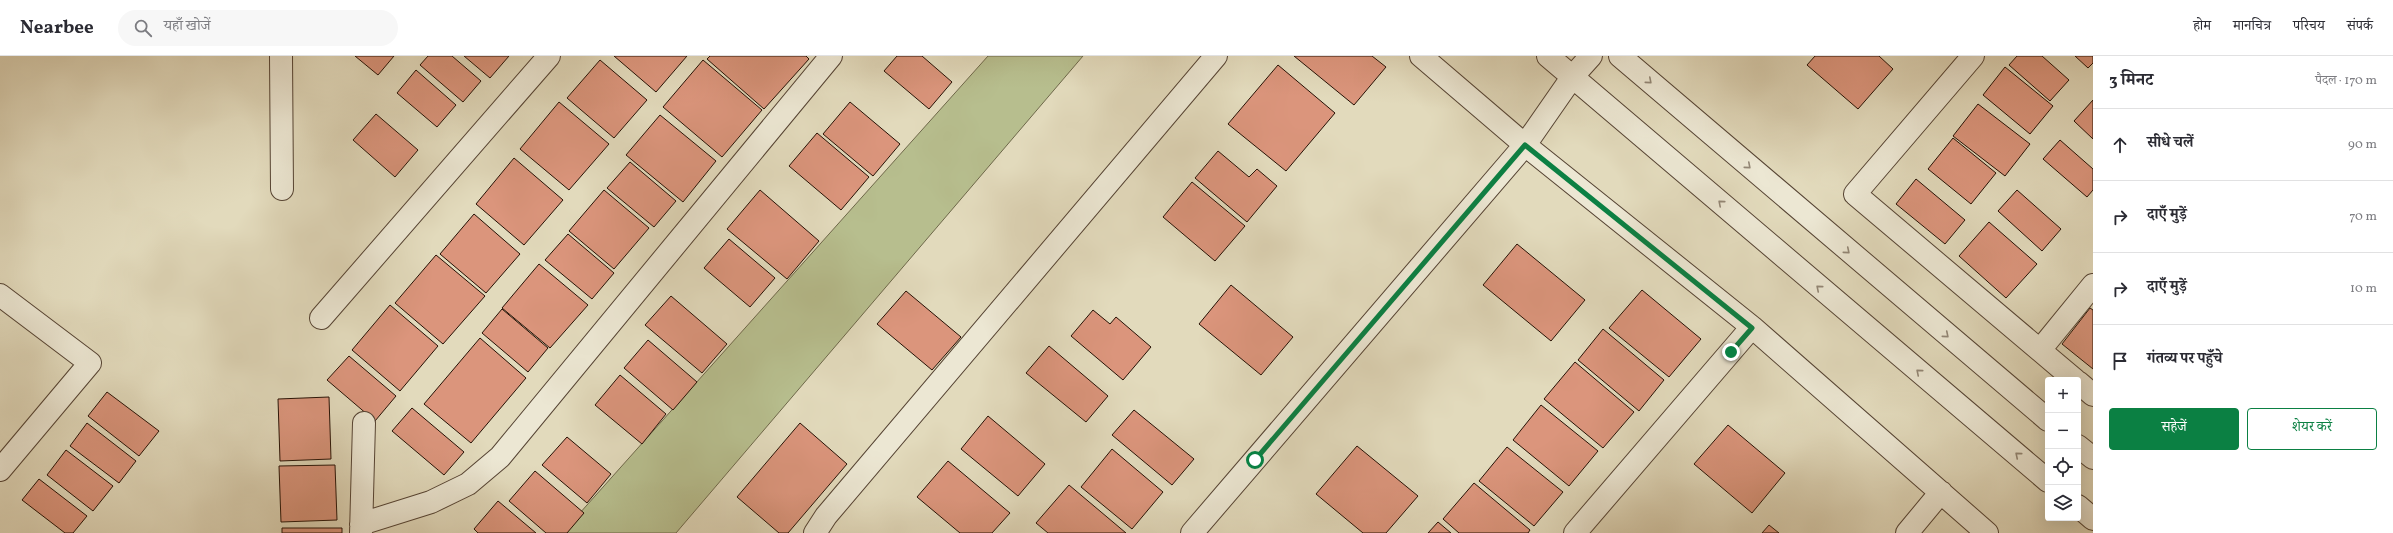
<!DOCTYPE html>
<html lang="hi">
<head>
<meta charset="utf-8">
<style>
	:root { --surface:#fff; --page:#f7f7f7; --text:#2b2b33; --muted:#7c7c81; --line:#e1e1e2; --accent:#0b8043 }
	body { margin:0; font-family:Vollkorn,"Noto Serif Devanagari",serif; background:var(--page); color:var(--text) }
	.controls { position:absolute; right:12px; bottom:12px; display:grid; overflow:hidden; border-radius:4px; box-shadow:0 4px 16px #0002 }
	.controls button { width:36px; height:36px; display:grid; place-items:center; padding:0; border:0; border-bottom:1px solid var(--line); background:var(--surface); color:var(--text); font:20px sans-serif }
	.stop { position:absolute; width:12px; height:12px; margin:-9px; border:3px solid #0b8043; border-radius:50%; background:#fff }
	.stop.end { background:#0b8043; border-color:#fff; box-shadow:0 1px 4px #0008 }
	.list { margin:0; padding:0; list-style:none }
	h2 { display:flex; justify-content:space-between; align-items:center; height:52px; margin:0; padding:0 16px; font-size:17px }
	h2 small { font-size:13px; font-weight:400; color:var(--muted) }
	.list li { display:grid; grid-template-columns:26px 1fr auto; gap:12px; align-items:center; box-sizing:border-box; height:72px; padding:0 16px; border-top:1px solid var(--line) }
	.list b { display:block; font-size:15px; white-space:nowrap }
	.list em { font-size:13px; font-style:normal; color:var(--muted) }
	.actions { display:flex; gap:8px; padding:12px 16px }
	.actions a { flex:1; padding:9px 0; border:1px solid var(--accent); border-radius:4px; text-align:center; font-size:14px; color:var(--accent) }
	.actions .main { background:var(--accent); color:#fff }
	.icon { flex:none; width:22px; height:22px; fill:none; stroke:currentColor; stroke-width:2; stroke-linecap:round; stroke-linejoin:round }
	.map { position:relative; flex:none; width:2093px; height:477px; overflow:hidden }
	header { display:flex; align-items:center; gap:24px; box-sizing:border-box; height:56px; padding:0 20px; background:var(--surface); border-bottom:1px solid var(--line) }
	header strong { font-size:19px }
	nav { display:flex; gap:22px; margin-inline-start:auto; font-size:14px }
	.search { width:280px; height:36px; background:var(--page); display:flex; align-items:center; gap:10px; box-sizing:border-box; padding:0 14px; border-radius:22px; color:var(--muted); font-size:15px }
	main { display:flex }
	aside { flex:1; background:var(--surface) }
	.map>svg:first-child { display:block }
	.green { fill:#b7be8e; stroke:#6e684a }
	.building { fill:#db957c; stroke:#261105 }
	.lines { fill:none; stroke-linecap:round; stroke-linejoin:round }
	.minor-casing { stroke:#554333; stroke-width:24 }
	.minor { stroke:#ece7d3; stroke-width:22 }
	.oneway { stroke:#938776 }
	.route { stroke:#0b8043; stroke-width:5 }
</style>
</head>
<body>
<header>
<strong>Nearbee</strong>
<div class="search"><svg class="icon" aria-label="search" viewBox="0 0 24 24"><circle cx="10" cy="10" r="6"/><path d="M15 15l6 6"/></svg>यहाँ खोजें</div>
<nav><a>होम</a><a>मानचित्र</a><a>परिचय</a><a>संपर्क</a></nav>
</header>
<main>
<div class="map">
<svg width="2093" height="477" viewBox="0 0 2093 477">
	<rect width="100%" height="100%" fill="#e2dabc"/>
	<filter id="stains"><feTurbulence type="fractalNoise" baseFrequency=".005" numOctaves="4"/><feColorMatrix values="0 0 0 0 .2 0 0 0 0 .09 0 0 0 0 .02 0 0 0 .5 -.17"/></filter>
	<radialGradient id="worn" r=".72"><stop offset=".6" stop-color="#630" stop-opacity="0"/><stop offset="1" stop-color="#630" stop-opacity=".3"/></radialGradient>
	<!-- green -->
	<path class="green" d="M988 0H1083L676 477H562Z"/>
	<!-- building -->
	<path class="building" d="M355 0H394L378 19Z
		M428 0H452L481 25 463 46 420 9Z
		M464 0H509L490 22Z
		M614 0H687L656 36Z
		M710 0H806L809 3 764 53 707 3Z
		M897 0H922L952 26 929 53 884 15Z
		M1294 0H1372L1386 11 1354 49Z
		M1815 0H1879L1893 13 1858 53 1807 9Z
		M2017 0H2042L2069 24 2050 45 2009 9Z
		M2075 0H2093V7L2088 12Z
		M600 4 647 44 614 82 567 42Z
		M703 4 762 54 722 101 663 51Z
		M1278 9 1335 57 1286 115 1228 68Z
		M2005 11 2053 50 2030 78 1983 39Z
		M416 14 456 49 437 71 397 37Z
		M2093 44V83L2074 65Z
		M559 46 609 88 569 134 520 93Z
		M850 46 900 88 873 120 823 78Z
		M1978 48 2030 88 2005 120 1953 80Z
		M376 58 418 94 395 121 353 84Z
		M660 59 716 105 683 146 626 99Z
		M817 77 869 121 841 154 789 110Z
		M1953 82 1996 117 1971 148 1928 113Z
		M2060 84 2093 113V134L2087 141 2043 103Z
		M1218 95 1249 121 1257 113 1277 130 1247 166 1195 122Z
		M514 102 563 144 524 189 476 148Z
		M630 106 676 145 654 171 607 132Z
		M1916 123 1965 164 1945 188 1896 148Z
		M1192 126 1245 170 1215 205 1163 161Z
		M604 134 649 172 614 213 569 175Z
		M760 134 819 185 787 223 727 173Z
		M2017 134 2061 173 2042 195 1998 155Z
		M474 158 520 198 486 237 440 198Z
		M1989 166 2037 208 2006 242 1959 200Z
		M568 178 614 217 592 243 545 204Z
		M729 183 775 222 750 251 704 212Z
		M1517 188 1585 244 1551 285 1483 229Z
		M436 199 485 240 443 288 395 247Z
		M539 208 588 249 550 292 502 252Z
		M1231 229 1293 281 1261 319 1199 268Z
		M1642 234 1701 283 1669 321 1609 272Z
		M906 235 961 281 932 314 877 268Z
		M671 240 727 288 702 317 645 269Z
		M390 249 438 290 400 335 352 294Z
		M2090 252 2093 254V313L2062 288Z
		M502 253 548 292 528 316 482 277Z
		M1093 254 1110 268 1116 261 1151 291 1123 324 1071 280Z
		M1603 273 1664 324 1639 355 1578 304Z
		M480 282 526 322 471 387 424 348Z
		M648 284 697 326 673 354 624 312Z
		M1049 290 1108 340 1086 366 1026 317Z
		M349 300 396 340 375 365 327 324Z
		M1575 306 1634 356 1603 392 1544 343Z
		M620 319 666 358 642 388 595 349Z
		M107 336 159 375 139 400 88 360Z
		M329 341 331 403 280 405 278 343Z
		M1541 349 1598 395 1569 430 1513 384Z
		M412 352 464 396 444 419 392 375Z
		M1134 354 1194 403 1172 429 1112 379Z
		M988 360 1045 408 1018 440 961 393Z
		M87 367 136 405 119 427 70 390Z
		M800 367 847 408 788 477H779L737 441Z
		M1728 369 1785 417 1752 457 1694 408Z
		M567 381 611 418 587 447 542 409Z
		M1357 390 1418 440 1386 477H1363L1316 438Z
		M1507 391 1563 436 1534 470 1479 425Z
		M1112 393 1163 436 1132 473 1081 431Z
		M66 394 113 430 93 455 47 419Z
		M948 405 1010 457 992 477H960L917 441Z
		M335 409 337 464 281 466 279 410Z
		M535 415 584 457 567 477H546L509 445Z
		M39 423 87 460 73 477H65L22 444Z
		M1474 427 1530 474 1528 477H1459L1443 463Z
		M1069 429 1126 477H1048L1036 467Z
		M498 445 536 477H478L474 473Z
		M1438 466 1451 477H1428Z
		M1769 469 1779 477H1762Z
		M282 472H342V477H282Z"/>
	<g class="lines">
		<!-- minor casing -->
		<g class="minor-casing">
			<path id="minor" d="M281 0 282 133
				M1421 0 1525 89 1752 271 1987 477
				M1548 0 2048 425
				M1620 0 2048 364
				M1973 0 1855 138 2075 324
				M0 239 90 307 0 414
				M321 262 549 0
				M2040 294 2093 229
				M2078 326 2093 339
				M2078 390 2093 402
				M2078 450 2093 463
				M361 468 431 446 468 428 500 401 831 0
				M361 477 364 367
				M815 477 826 460 1216 0
				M1192 477 1525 89 1573 20 1591 0
				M1575 477 1752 271
				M1907 477 1941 436"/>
		</g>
		<!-- minor -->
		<use href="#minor" class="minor"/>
	</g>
	<!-- one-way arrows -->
	<defs><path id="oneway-chevron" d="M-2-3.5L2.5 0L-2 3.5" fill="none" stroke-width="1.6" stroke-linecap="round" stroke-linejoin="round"/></defs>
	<g class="oneway">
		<use href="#oneway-chevron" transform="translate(1649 25) rotate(41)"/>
		<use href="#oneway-chevron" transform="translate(1748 110) rotate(41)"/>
		<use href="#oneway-chevron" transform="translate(1721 147) rotate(-139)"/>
		<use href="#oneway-chevron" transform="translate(1847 195) rotate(40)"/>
		<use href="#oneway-chevron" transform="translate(1819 232) rotate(-140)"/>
		<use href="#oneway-chevron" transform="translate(1946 279) rotate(40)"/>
		<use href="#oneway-chevron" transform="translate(1919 316) rotate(-140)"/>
		<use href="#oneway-chevron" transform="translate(2018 399) rotate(-140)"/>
	</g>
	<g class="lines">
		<!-- route -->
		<path class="route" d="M1255 404 1525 89 1752 272 1731 296"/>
	</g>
	<rect width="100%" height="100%" filter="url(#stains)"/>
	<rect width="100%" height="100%" fill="url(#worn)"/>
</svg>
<div class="controls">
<button>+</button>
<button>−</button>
<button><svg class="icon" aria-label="locate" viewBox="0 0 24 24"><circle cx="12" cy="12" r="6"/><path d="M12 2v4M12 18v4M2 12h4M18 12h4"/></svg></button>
<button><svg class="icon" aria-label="layers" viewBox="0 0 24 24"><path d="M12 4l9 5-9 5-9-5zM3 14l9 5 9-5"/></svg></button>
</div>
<div class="stop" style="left:1255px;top:404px"></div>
<div class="stop end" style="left:1731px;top:296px"></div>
</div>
<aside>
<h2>3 मिनट<small>पैदल · 170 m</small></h2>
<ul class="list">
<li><svg class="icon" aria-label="ahead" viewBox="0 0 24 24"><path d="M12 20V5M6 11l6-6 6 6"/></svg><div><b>सीधे चलें</b></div><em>90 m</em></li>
<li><svg class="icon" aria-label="right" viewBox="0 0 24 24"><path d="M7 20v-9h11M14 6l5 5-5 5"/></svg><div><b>दाएँ मुड़ें</b></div><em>70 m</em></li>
<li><svg class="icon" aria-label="right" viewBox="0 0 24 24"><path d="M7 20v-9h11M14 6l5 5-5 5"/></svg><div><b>दाएँ मुड़ें</b></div><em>10 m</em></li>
<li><svg class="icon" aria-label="arrive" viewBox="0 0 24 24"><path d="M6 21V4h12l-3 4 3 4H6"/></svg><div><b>गंतव्य पर पहुँचे</b></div></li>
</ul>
<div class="actions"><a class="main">सहेजें</a><a>शेयर करें</a></div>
</aside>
</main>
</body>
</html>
